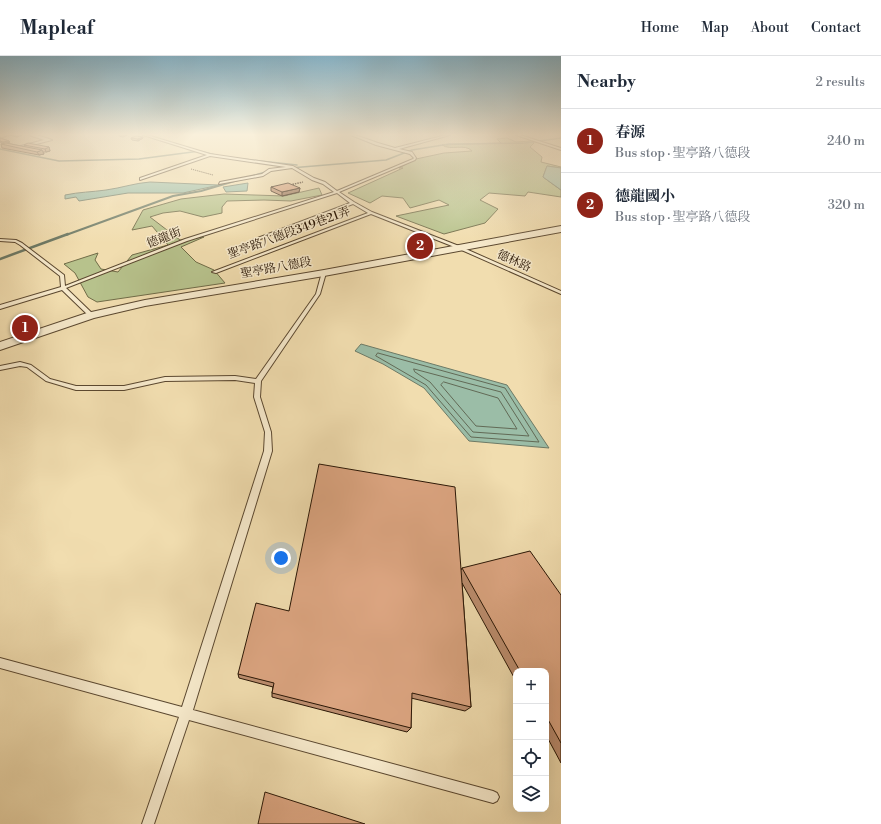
<!DOCTYPE html>
<html lang="en">
<head>
<meta charset="utf-8">
<style>
	:root { --surface:#fff; --page:#f6f6f7; --text:#1f2937; --muted:#747a83; --line:#e0e1e3; --accent:#8f2418 }
	body { margin:0; font-family:"Libre Bodoni","Noto Serif TC",serif; background:var(--page); color:var(--text) }
	.controls { position:absolute; right:12px; bottom:12px; display:grid; overflow:hidden; border-radius:8px; box-shadow:0 4px 16px #0002 }
	.controls button { width:36px; height:36px; display:grid; place-items:center; padding:0; border:0; border-bottom:1px solid var(--line); background:var(--surface); color:var(--text); font:20px sans-serif }
	.you { position:absolute; left:281px; top:502px; width:14px; height:14px; margin:-10px; border:3px solid #fff; border-radius:50%; background:#1a73e8; box-shadow:0 0 0 6px #1a73e833 }
	.badge { display:grid; place-items:center; width:26px; height:26px; border-radius:50%; background:var(--accent); color:#fff; font-size:13px; font-weight:700 }
	.pin { position:absolute; translate:-50% -50%; border:2px solid #fff; box-shadow:0 1px 4px #0006 }
	.list { margin:0; padding:0; list-style:none }
	h2 { display:flex; justify-content:space-between; align-items:center; height:52px; margin:0; padding:0 16px; font-size:17px }
	h2 small { font-size:13px; font-weight:400; color:var(--muted) }
	.list li { display:grid; grid-template-columns:26px 1fr auto; gap:12px; align-items:center; box-sizing:border-box; height:64px; padding:0 16px; border-top:1px solid var(--line) }
	.list b { display:block; font-size:15px; white-space:nowrap }
	.list p { margin:0; font-size:13px; white-space:nowrap; color:var(--muted) }
	.list em { font-size:13px; font-style:normal; color:var(--muted) }
	.icon { flex:none; width:22px; height:22px; fill:none; stroke:currentColor; stroke-width:2; stroke-linecap:round; stroke-linejoin:round }
	.map { position:relative; flex:none; width:561px; height:768px; overflow:hidden }
	header { display:flex; align-items:center; gap:24px; box-sizing:border-box; height:56px; padding:0 20px; background:var(--surface); border-bottom:1px solid var(--line) }
	header strong { font-size:19px }
	nav { display:flex; gap:22px; margin-inline-start:auto; font-size:14px }
	main { display:flex }
	aside { flex:1; background:var(--surface) }
	.map>svg:first-child { display:block }
	.green { fill:#b7c28c; stroke:#706c48 }
	.water { fill:#9bbda7; stroke:#6d7a66 }
	.lines { fill:none; stroke-linecap:round; stroke-linejoin:round }
	.shore { stroke:#626a56; stroke-width:1 }
	.stream-far2 { stroke:#6d7a66; stroke-width:1.5 }
	.stream-far1 { stroke:#6d7a66; stroke-width:2 }
	.stream { stroke:#6d7a66; stroke-width:2.5 }
	.service-casing { stroke:#5b4830; stroke-width:2 }
	.minor-casing { stroke:#5b4830; stroke-width:2 }
	.tertiary-casing { stroke:#5b4830; stroke-width:2 }
	.path-far1 { stroke:#291605; stroke-width:1; stroke-dasharray:1 1; stroke-linecap:butt }
	.path { stroke:#291605; stroke-width:1.5; stroke-dasharray:1.5 1; stroke-linecap:butt }
	.service { fill:#f6e9cb; fill-rule:evenodd }
	.minor { fill:#f6e9cb; fill-rule:evenodd }
	.tertiary { fill:#f6e9cb; fill-rule:evenodd }
	.wall { fill:#bd8e6f; stroke:#291605 }
	.shaded-wall { fill:#9a745a; stroke:#291605 }
	.building { fill:#dca581; stroke:#291605 }
	.labels { text-anchor:middle; dominant-baseline:central; stroke-width:3; stroke-linejoin:round; paint-order:stroke }
	.far-street-label { font-size:12px; fill:#291605; stroke:#f6e9cb }
</style>
</head>
<body>
<header>
<strong>Mapleaf</strong>
<nav><a>Home</a><a>Map</a><a>About</a><a>Contact</a></nav>
</header>
<main>
<div class="map">
<svg width="561" height="768" viewBox="0 0 561 768">
	<rect width="100%" height="100%" fill="#f1ddaf"/>
	<filter id="stains"><feTurbulence type="fractalNoise" baseFrequency=".005" numOctaves="4"/><feColorMatrix values="0 0 0 0 .2 0 0 0 0 .09 0 0 0 0 .02 0 0 0 .5 -.17"/></filter>
	<radialGradient id="worn" r=".72"><stop offset=".6" stop-color="#630" stop-opacity="0"/><stop offset="1" stop-color="#630" stop-opacity=".3"/></radialGradient>
	<!-- green -->
	<path class="green" d="M507 82 516 86 532 85 534 87 530 91 542 101 541 106 561 111V112L547 110 543 121 561 134V141L528 136 525 140 489 137 480 144 498 153 485 167 444 178 396 160 449 149 439 144 410 152 403 142 382 140 370 147 348 137 403 112H399L416 103 444 97 472 95C465 87 451 95 442 89L501 87 497 83Z
		M319 132 322 139 291 145 264 144 227 145 222 151V157L203 161 180 155 163 157 150 161 180 184 204 181 181 191 196 206 214 214 225 227 97 246 88 241 75 217 64 208 98 197 95 204 101 213 118 216 132 199 168 189 152 170 132 174 143 154 181 143 224 138 284 140Z"/>
	<!-- water -->
	<path class="water" d="M547 110 561 112V134L543 121Z
		M150 126 219 129 183 137H128L79 145 76 141 65 143V139C79 136 92 136 106 134 121 132 135 127 150 126Z
		M248 127 247 135 226 136 223 131Z
		M361 288 507 329 549 392 469 385 424 332 383 308 355 295Z"/>
	<g class="lines">
		<!-- shore -->
		<path class="shore" d="M378 297 505 332 539 386 471 381 426 329 376 300Z
			M414 313 501 336 529 380 473 376 430 326 415 316Z
			M444 326 498 342 517 373 476 370 441 329Z"/>
		<!-- stream-far2 -->
		<path class="stream-far2" d="M0 93 59 105 139 103 200 95 219 100
			M226 101 297 109
			M290 112 386 104 412 94 449 88 525 87 561 82
			M245 122 269 115"/>
		<!-- stream-far1 -->
		<path class="stream-far1" d="M66 179 173 140 201 135 238 124"/>
		<!-- stream -->
		<path class="stream" d="M0 203 68 178"/>
		<!-- service casing -->
		<g class="service-casing">
			<path id="service" d="M143 79H147L210 98 293 110 314 122 325 126 337 135 413 103 414 102 410 98 376 89 351 79H355L378 87 395 92 446 79H450L399 93 412 96 416 102 415 104 339 136 354 146 372 156 459 190 561 235V238L457 192 371 158 216 217 212 216 368 157 353 148 255 185 252 184 350 147 337 137 187 185 66 232 93 258V260H89L62 234 0 253V249L61 231 60 220 20 189 15 186 0 185V183L16 184 22 187 64 219 65 230 185 183 334 136 323 128 312 124 292 112 271 115 263 120 219 128 220 126 262 118 269 113 286 111 210 100 140 124V122L207 99Z
				M516 79H520L561 92V94Z
				M322 216 326 217 320 238 261 325 260 341 271 376 272 395 193 654 493 735 497 737 499 741 497 745 493 747 189 664 154 768H142L179 661 0 612V602L182 651 264 395 265 376 254 341 255 327 235 324 165 325 124 334H76L46 325 27 311 20 310 0 314V310L20 306 31 309 50 323 76 330H124L165 321 235 320 256 323 316 238Z"/>
		</g>
		<!-- minor casing -->
		<g class="minor-casing">
			<path id="minor" d="M29 79H37L52 84 17 93V91L44 84Z"/>
		</g>
		<!-- tertiary casing -->
		<g class="tertiary-casing">
			<path id="tertiary" d="M0 79H8L0 82Z
				M561 170V176L324 220 145 250 94 262 0 294V286L87 257 145 244 324 214Z"/>
		</g>
		<!-- path-far1 -->
		<path class="path-far1" d="M191 113 213 119"/>
		<!-- path -->
		<path class="path" d="M290 129 303 126"/>
		<!-- service -->
		<use href="#service" class="service"/>
		<!-- minor -->
		<use href="#minor" class="minor"/>
		<!-- tertiary -->
		<use href="#tertiary" class="tertiary"/>
	</g>
	<!-- wall -->
	<path class="wall" d="M9 79H22L17 81Z
		M119 79H127L123 81 119 80Z
		M0 82 9 85 10 86 6 87 25 91 24 89 49 91 50 95 46 96H43L44 98 39 99 2 92 1 88H4L0 86Z
		M131 82H143L138 85 132 84Z
		M271 131 300 132 299 136 282 140 271 135Z
		M462 512 561 539V707L546 679V615H516V625L462 527 471 651 465 655 411 642V672L407 676 272 641V637L273 631 239 622 238 618 289 555 461 514Z"/>
	<!-- shaded-wall -->
	<path class="shaded-wall" d="M143 81V82L138 85V83Z
		M9 85 10 86 4 88 3 86Z
		M49 91 50 95 46 96 45 93Z
		M42 94 44 98 39 99 37 96Z
		M300 132 299 136 282 140V136Z"/>
	<!-- building -->
	<path class="building" d="M136 80 143 81 138 83 131 82Z
		M0 82 9 85 3 86 0 85Z
		M6 87 42 94 37 96 1 88Z
		M28 87 49 91 45 93 24 89Z
		M288 127 300 132 282 136 271 131Z
		M319 408 455 431 471 651 412 637 411 672 272 637 274 627 238 618 256 547 289 555Z
		M530 495 561 539V687L546 660V615H520L462 512Z
		M265 736 365 768H258Z"/>
	<!-- sky -->
	<linearGradient id="sky" x2="0" y2="1"><stop stop-color="#89b8ce"/><stop offset="0.42" stop-color="#f9f0db"/><stop offset="1" stop-color="#f9f0db" stop-opacity="0"/></linearGradient>
	<rect width="561" height="187" fill="url(#sky)"/>
	<g class="labels">
		<!-- far-street labels -->
		<g class="far-street-label">
			<text transform="translate(289 177) rotate(-20)">聖亭路八德段349巷21弄</text>
			<text transform="translate(164 182) rotate(-21)">德龍街</text>
			<text transform="translate(514 205) rotate(24)">德林路</text>
			<text transform="translate(276 212) rotate(-10)">聖亭路八德段</text>
		</g>
	</g>
	<rect width="100%" height="100%" filter="url(#stains)"/>
	<rect width="100%" height="100%" fill="url(#worn)"/>
</svg>
<div class="controls">
<button>+</button>
<button>−</button>
<button><svg class="icon" aria-label="locate" viewBox="0 0 24 24"><circle cx="12" cy="12" r="6"/><path d="M12 2v4M12 18v4M2 12h4M18 12h4"/></svg></button>
<button><svg class="icon" aria-label="layers" viewBox="0 0 24 24"><path d="M12 4l9 5-9 5-9-5zM3 14l9 5 9-5"/></svg></button>
</div>
<div class="you"></div>
<div class="pin badge" style="left:25px;top:272px">1</div>
<div class="pin badge" style="left:420px;top:190px">2</div>
</div>
<aside>
<h2>Nearby<small>2 results</small></h2>
<ul class="list">
<li><span class="badge">1</span><div><b>春源</b><p>Bus stop · 聖亭路八德段</p></div><em>240 m</em></li>
<li><span class="badge">2</span><div><b>德龍國小</b><p>Bus stop · 聖亭路八德段</p></div><em>320 m</em></li>
</ul>
</aside>
</main>
</body>
</html>
